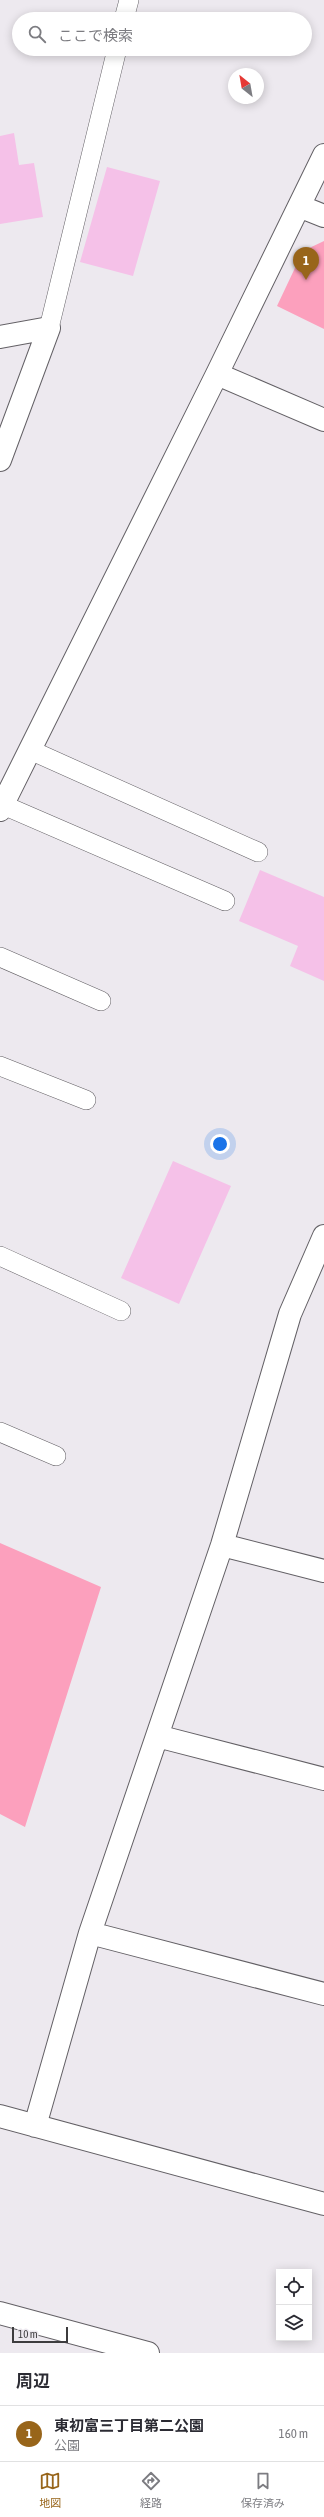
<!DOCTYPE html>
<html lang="ja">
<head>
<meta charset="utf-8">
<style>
	:root { --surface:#fff; --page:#f2f2f3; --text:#2b2b33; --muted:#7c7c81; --line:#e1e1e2; --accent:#98651a }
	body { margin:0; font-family:"Asap Condensed","Noto Sans JP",sans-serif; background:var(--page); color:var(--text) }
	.controls { position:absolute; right:12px; bottom:12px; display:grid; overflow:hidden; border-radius:0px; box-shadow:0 2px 10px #0003 }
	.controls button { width:36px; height:36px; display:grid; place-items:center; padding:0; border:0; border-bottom:1px solid var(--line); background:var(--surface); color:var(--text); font:20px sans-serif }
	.compass { position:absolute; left:228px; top:68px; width:36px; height:36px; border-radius:50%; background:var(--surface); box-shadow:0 2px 10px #0003; rotate:329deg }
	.scale { position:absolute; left:12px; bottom:10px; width:56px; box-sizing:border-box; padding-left:4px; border:2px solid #3d3c3e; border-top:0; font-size:11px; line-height:14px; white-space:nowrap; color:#3d3c3e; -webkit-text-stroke:3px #ede9ef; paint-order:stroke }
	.you { position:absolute; left:220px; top:1144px; width:14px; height:14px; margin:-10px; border:3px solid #fff; border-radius:50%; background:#1a73e8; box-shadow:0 0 0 6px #1a73e833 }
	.badge { display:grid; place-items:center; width:26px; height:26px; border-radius:50%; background:var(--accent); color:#fff; font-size:13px; font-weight:700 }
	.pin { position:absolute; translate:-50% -33px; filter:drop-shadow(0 1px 2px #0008) }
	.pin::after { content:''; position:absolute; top:21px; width:14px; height:12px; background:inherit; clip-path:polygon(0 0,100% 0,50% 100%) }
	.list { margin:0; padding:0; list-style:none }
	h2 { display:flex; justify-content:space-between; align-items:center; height:52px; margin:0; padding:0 16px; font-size:17px }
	h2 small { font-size:13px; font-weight:400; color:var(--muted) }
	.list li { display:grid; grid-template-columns:26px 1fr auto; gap:12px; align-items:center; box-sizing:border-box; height:56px; padding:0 16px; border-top:1px solid var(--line) }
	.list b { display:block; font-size:15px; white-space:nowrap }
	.list p { margin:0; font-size:13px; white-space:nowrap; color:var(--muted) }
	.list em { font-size:13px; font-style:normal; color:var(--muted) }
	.icon { flex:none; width:22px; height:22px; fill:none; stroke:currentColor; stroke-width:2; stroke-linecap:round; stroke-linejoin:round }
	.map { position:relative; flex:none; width:324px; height:2353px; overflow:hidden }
	.search { position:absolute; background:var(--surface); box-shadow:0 2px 10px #0003; left:12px; right:12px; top:12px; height:44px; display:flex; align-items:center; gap:10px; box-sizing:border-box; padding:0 14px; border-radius:22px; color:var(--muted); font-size:15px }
	.sheet { height:108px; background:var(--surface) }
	nav { display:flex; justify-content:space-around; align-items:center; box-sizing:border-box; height:56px; border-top:1px solid var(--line); background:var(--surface); font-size:11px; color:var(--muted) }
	nav a { display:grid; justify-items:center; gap:2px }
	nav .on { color:var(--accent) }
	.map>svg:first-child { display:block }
	.green { fill:#fca0bd }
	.building { fill:#f5c1e8 }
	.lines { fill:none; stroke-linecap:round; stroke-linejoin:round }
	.service-casing { stroke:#636065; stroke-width:20 }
	.minor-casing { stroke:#636065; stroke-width:24 }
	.service { stroke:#fff; stroke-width:19 }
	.minor { stroke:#fff; stroke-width:22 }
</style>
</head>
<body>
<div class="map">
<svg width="324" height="2353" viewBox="0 0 324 2353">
	<rect width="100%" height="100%" fill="#ede9ef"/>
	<!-- green -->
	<path class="green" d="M324 241V329L277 306 303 251Z
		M0 1543 101 1587 25 1827 0 1814Z"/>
	<!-- building -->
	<path class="building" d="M14 133 19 165 34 163 43 217 0 224V136Z
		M107 167 160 181 133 276 80 262Z
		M260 870 324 897V981L290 966 298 946 239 921Z
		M173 1161 231 1186 179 1304 121 1278Z"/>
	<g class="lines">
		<!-- service casing -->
		<g class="service-casing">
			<path id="service" d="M124 19 129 0
				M49 328 117 49
				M30 750 258 852
				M3 805 225 901
				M0 957 101 1001
				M0 1066 86 1100
				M0 1256 121 1311
				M0 1432 56 1456"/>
		</g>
		<!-- minor casing -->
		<g class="minor-casing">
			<path id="minor" d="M299 206 324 216
				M0 337 49 328
				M217 374 324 420
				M0 460 49 328
				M0 810 217 374 324 155
				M222 1545 324 1571
				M157 1736 324 1779
				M90 1933 324 1994
				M0 2116 324 2204
				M35 2126 90 1933 222 1545 290 1314 324 1236
				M0 2313 148 2353"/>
		</g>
		<!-- service -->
		<use href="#service" class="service"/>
		<!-- minor -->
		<use href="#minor" class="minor"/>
	</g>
</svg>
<div class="controls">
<button><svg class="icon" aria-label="locate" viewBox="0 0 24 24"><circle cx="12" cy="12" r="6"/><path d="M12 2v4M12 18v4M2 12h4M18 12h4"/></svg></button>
<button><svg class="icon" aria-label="layers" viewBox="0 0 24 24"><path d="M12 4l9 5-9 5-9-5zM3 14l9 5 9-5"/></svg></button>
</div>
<svg class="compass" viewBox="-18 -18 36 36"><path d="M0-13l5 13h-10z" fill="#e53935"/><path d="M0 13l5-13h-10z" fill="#7c7c81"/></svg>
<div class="scale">10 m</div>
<div class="you"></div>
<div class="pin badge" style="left:306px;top:280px">1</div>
<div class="search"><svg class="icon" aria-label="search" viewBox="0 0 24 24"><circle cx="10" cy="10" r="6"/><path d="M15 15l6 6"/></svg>ここで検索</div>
</div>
<section class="sheet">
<h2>周辺<small></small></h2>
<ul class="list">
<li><span class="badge">1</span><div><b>東初富三丁目第二公園</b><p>公園</p></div><em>160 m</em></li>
</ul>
</section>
<nav>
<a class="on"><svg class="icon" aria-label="map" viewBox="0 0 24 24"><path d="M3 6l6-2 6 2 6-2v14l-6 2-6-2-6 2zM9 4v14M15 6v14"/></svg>地図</a>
<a><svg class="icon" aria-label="directions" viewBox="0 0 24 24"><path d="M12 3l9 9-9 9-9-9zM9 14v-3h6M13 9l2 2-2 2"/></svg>経路</a>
<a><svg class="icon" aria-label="saved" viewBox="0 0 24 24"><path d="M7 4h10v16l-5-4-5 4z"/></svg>保存済み</a>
</nav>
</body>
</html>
